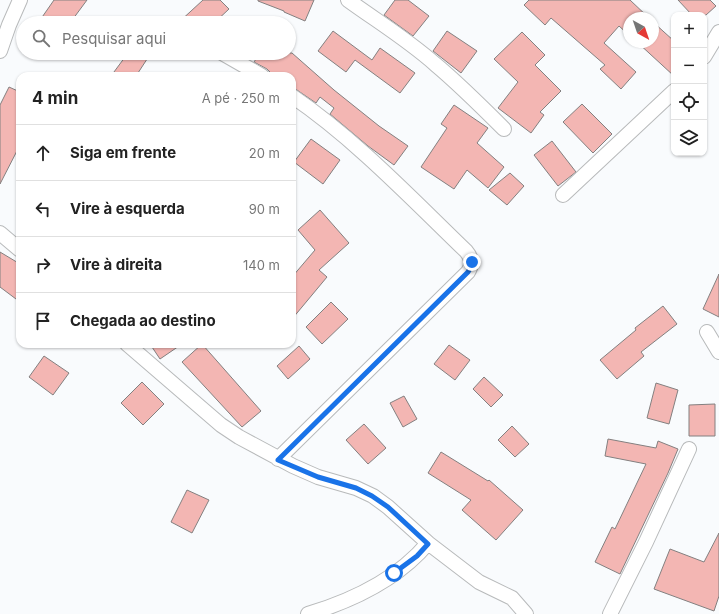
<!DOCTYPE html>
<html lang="pt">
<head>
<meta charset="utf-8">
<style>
	:root { --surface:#fff; --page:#f6f6f6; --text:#222; --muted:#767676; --line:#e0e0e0 }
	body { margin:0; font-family:Inter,sans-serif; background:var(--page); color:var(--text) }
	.controls { position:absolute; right:12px; top:12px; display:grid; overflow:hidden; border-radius:8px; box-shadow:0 1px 3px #0004 }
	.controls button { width:36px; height:36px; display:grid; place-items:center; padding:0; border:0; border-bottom:1px solid var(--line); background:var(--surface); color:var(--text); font:20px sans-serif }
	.compass { position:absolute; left:623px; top:12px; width:36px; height:36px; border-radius:50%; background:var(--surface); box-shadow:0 1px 3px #0004; rotate:140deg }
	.stop { position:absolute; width:12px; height:12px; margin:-9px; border:3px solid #1a73e8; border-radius:50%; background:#fff }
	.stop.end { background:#1a73e8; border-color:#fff; box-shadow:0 1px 4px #0008 }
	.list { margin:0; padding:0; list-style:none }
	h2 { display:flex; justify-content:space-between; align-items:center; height:52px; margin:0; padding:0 16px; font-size:17px }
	h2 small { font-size:13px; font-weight:400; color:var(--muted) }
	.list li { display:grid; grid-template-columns:26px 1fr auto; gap:12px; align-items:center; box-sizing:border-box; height:56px; padding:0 16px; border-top:1px solid var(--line) }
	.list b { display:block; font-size:15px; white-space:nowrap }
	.list em { font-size:13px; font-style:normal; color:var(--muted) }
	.icon { flex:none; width:22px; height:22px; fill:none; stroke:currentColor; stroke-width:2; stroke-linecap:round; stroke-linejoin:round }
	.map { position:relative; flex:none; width:719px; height:614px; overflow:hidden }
	.search { position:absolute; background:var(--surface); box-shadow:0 1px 3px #0004; left:16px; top:16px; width:280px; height:44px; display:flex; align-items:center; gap:10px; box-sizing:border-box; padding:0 14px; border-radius:22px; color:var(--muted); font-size:15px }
	.panel { position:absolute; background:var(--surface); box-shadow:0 1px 3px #0004; left:16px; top:72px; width:280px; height:276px; border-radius:12px }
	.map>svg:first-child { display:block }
	.building { fill:#f3b6b3; stroke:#838080 }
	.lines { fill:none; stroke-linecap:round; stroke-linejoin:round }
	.minor-casing { stroke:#b8babb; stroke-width:16 }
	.minor { stroke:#fff; stroke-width:14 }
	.route { stroke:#1a73e8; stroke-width:5 }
</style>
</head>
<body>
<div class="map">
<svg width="719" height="614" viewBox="0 0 719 614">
	<rect width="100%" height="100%" fill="#f9fbfd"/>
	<!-- building -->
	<path class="building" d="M54 0H87L70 23H38Z
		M203 0H220L229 9 214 23H178Z
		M258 0H314L305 21 284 12V11L258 1Z
		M395 0H408L429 16 413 36 384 15Z
		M529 0H630L649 18H629V35L619 26 604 43 636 72 621 89 600 69 605 65 551 18 545 25 524 5Z
		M678 0H710L716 6 706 15H692Z
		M653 22 674 41V76L637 42H653Z
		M333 31 372 60 380 48 415 73 400 93 355 60 346 72 318 51Z
		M447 31 477 51 461 73 433 51Z
		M522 32 545 55 535 65 561 91 540 112 544 115 531 133 498 108 518 82 494 59Z
		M128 53H151L136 76H111Z
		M260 53H292L334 90 379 126 408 146 394 165 368 146 330 114 334 108 320 97 316 103 294 88 292 86V76H270V72L267 69 254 62Z
		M9 87 20 92V145L0 184V105Z
		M582 104 612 134 593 153 563 122Z
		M454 105 488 128 477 143 504 167 488 188 467 170 454 189 421 167 447 128 441 124Z
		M311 139 340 160 323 184 294 162Z
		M552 141 576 172 558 186 534 155Z
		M510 173 524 186 507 205 489 190Z
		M320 210 349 243 319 270 327 277 292 319V277L315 250 298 230Z
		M0 252 20 264V302L0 287Z
		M719 274V317L703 309Z
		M331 302 348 319 322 344 306 327Z
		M663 306 677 324 641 352 644 356 617 379 600 360 636 330 635 328Z
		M150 344H182L160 359Z
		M202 344 261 411 242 427 182 362Z
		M449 345 470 360 455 380 434 364Z
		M299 346 310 359 288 379 277 366Z
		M44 356 69 373 53 395 29 377Z
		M484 377 503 395 491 407 473 389Z
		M142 382 164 404 143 425 121 403Z
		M656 383 678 390 669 424 647 418Z
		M404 396 417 419 403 427 390 403Z
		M715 404V436H689V405Z
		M364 424 386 448 368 464 346 440Z
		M512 426 529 444 515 457 498 440Z
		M608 439 656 448 658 441 678 449 668 473 620 574 595 562 612 527 615 529 646 464 605 456Z
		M441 452 488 481 489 480 523 510 496 540 462 510 471 500 428 473Z
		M187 490 209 500 192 533 171 522Z
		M719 533V596L714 611 654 589 670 549 704 562Z"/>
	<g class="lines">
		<!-- minor casing -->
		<g class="minor-casing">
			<path id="minor" d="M348 0C377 21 408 40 435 64 459 84 482 107 504 129
				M0 51 9 25 20 0
				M222 53 262 76
				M704 57 719 32
				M563 195 674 91
				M0 233 20 250
				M707 332 719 352
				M127 344 221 425 239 437 293 466 318 477 356 488 373 496 388 507 428 543C398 579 351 601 308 614
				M278 459 468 272C473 264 472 258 466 251 411 198 355 139 292 96
				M428 543 479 582 512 598 526 614
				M610 614 646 542 689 449"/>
		</g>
		<!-- minor -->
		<use href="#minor" class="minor"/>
	</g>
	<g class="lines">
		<!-- route -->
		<path class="route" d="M394 573 417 556 428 544 388 507 372 496 356 488 318 477 278 460 468 272 471 267 472 262"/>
	</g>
</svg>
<div class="controls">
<button>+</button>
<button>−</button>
<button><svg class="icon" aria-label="locate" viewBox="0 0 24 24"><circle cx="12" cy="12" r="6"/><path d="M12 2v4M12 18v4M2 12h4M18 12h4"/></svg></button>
<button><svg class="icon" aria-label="layers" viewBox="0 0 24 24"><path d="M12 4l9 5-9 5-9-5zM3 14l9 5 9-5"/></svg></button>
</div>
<svg class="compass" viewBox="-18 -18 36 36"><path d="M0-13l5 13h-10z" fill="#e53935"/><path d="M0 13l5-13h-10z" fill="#767676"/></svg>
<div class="stop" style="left:394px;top:573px"></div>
<div class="stop end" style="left:472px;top:262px"></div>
<div class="search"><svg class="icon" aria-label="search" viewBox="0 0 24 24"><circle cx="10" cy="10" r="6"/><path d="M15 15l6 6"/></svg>Pesquisar aqui</div>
<section class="panel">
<h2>4 min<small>A pé · 250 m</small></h2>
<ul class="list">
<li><svg class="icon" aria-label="ahead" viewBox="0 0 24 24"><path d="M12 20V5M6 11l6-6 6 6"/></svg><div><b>Siga em frente</b></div><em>20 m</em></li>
<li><svg class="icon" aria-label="left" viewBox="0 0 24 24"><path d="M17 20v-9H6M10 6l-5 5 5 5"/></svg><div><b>Vire à esquerda</b></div><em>90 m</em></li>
<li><svg class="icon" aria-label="right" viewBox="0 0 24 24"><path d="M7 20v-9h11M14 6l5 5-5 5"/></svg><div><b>Vire à direita</b></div><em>140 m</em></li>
<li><svg class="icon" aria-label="arrive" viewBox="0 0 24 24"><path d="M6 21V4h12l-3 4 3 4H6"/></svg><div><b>Chegada ao destino</b></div></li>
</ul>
</section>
</div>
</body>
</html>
